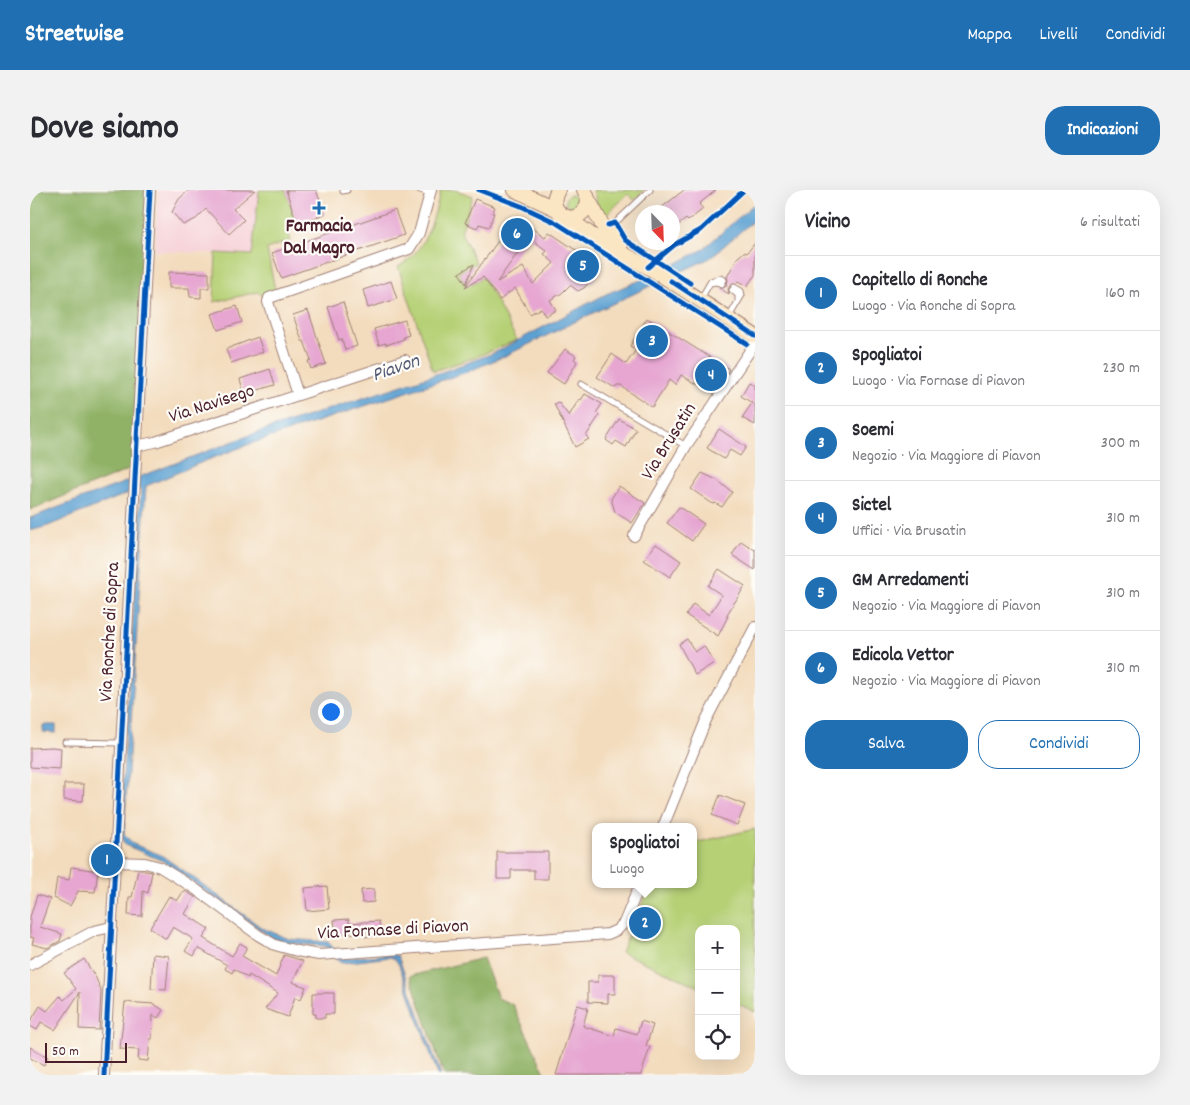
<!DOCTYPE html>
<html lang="it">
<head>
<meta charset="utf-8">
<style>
	:root { --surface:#fff; --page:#f2f2f3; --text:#2b2b33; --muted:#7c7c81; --line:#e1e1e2; --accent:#1f6fb2 }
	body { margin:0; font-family:Dekko,sans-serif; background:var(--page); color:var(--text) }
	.controls { position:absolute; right:15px; bottom:15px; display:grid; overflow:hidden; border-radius:10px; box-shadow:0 5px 20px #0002 }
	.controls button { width:45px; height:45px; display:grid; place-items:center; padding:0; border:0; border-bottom:1px solid var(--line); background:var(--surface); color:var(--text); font:25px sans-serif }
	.compass { position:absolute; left:605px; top:15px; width:45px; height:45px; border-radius:50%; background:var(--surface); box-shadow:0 5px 20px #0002; rotate:157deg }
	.scale { position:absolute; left:15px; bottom:12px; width:82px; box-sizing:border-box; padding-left:5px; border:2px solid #4a1f2b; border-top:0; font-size:14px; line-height:18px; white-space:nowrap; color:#4a1f2b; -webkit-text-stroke:4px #fdfcf7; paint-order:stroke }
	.you { position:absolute; left:300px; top:521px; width:18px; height:18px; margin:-12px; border:4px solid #fff; border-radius:50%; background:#1a73e8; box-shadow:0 0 0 8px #1a73e833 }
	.badge { display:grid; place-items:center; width:32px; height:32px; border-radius:50%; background:var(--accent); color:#fff; font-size:16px; font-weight:700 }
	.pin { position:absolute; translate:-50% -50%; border:2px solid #fff; box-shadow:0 1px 5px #0006 }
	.popup { position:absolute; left:562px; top:633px; width:105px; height:65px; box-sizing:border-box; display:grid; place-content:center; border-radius:10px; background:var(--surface); filter:drop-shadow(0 1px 4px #0005); font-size:16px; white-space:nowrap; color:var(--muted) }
	.popup b { font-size:19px; color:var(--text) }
	.popup::after { content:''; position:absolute; left:50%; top:100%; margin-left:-10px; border:10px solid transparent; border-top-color:var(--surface) }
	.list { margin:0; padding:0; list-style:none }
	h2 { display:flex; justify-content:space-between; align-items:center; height:65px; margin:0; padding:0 20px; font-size:21px }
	h2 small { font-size:16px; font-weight:400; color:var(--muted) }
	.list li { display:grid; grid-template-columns:32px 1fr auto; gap:15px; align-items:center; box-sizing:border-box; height:75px; padding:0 20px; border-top:1px solid var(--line) }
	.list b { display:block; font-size:19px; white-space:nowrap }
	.list p { margin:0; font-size:16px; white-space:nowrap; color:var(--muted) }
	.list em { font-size:16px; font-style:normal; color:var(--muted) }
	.actions { display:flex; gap:10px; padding:15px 20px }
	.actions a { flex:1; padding:11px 0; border:1px solid var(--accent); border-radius:20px; text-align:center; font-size:18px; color:var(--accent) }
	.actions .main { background:var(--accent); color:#fff }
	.icon { flex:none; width:28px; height:28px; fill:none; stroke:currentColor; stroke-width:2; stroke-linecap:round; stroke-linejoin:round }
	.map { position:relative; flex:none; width:725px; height:885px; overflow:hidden; border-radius:20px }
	header { display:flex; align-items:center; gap:30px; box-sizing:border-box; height:70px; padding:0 25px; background:var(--accent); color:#fff }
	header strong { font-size:24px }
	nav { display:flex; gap:28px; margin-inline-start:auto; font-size:18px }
	.intro { display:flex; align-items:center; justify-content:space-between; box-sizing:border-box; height:120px; padding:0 30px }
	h1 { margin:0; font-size:35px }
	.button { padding:12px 22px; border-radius:20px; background:var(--accent); color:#fff; font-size:18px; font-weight:700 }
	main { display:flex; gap:30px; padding:0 30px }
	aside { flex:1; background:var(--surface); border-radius:20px; box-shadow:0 5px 20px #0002 }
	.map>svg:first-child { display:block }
	.built { fill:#f6cfd6 }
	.green { fill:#b5d075; stroke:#807850 }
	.forest { fill:#90b266; stroke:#6d6848 }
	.water { fill:#5ca0d1; stroke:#53607e }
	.building { fill:#e6a6d1; fill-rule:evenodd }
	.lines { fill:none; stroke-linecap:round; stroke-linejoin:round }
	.lane-casing { stroke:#9e7e74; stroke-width:7 }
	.street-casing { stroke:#9e7e74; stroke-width:12 }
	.secondary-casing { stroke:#9e7e74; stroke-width:16 }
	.lane { stroke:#fff; stroke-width:5 }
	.street { stroke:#fff; stroke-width:10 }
	.secondary { stroke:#fbe6c3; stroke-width:14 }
	.cycleway-casing { stroke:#fdfcf7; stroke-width:8 }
	.cycleway { stroke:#0057b8; stroke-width:5 }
	.poi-dot { fill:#1f6fb2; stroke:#fdfcf7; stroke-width:2 }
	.labels { text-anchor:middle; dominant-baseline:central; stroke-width:4.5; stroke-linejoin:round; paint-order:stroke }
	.poi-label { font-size:19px; font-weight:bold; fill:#4a1f2b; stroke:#fdfcf7 }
	.street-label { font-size:19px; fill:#4a1f2b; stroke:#fdfcf7 }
	.water-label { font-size:20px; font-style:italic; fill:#525976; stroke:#fdfcf7 }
</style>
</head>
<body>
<header>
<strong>Streetwise</strong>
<nav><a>Mappa</a><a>Livelli</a><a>Condividi</a></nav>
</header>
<div class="intro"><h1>Dove siamo</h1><a class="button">Indicazioni</a></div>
<main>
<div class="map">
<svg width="725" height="885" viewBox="0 0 725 885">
	<rect width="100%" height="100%" fill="#fdfcf7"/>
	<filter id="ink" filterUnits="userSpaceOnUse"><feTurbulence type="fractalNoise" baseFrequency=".02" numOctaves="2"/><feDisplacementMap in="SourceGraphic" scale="10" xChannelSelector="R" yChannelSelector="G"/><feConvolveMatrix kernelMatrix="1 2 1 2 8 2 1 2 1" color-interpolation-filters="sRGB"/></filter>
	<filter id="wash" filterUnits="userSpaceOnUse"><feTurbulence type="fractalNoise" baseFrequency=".0096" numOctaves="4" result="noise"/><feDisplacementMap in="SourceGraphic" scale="20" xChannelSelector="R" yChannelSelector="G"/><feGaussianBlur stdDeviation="1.12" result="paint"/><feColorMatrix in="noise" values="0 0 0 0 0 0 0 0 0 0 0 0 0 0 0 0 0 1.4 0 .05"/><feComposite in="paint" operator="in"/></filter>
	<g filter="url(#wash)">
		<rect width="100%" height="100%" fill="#f3dcbd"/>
		<!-- built -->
		<path class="built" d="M128 0H229L222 65 125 61Z"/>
		<!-- green -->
		<path class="green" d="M229 0H256L267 34 257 38 261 50 237 59 246 105 238 112 228 102 184 112 186 63 222 65Z
			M411 0H426L443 6 431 42 446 73 429 83 437 96 453 87 487 150 446 167 403 181 368 77C397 60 403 30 411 0Z
			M563 0H615L604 10 598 4 572 29Z
			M535 11a6 6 0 1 1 12 0a6 6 0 1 1-12 0Z
			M725 639V822L706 813V739H669V797L591 762 621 694H664V653Z"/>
		<!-- forest -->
		<path class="forest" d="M0 0H120L101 279 0 320Z
			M453 768 468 808 483 815 516 885H414L380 786Z"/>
		<!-- water -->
		<path class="water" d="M725 13V29L680 68 565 122 475 166 437 182 220 254 175 271 116 296 94 644 103 654 131 665 161 686 232 738 259 749 298 752 312 768 362 764 368 766 411 885H408L369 775 365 769 360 767 312 773C304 770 302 761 295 756L257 753 242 748 133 671 95 655 91 646 90 634 111 298 18 336 0 341V328L220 245 412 182 464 163 576 104 628 83 672 60Z
			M13 535H26V543L13 542Z"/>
		<g id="blocks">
			<!-- building -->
			<path class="building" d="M159 0H225L203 19 214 30 199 44 176 19 166 29 153 35 142 22 149 9Z
				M256 0H286L295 24 267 34Z
				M654 0H686L669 14 673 19 658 31 656 29 642 40V22H626Z
				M445 9 465 17 462 23H464L459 37 449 34 447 38 435 33Z
				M365 20 374 45 251 88 242 63Z
				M486 26 515 47 519 42 571 77 562 92 560 91 554 98 548 101 540 95 532 103 520 110 526 120 515 126 511 118 500 124 485 98 470 110 453 87 435 97ZM499 47 517 61 514 64 524 73 503 94 493 77 467 92Z
				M725 53V85L717 96 708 91 706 93 701 94 698 99 699 104 689 98H693L696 96 698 90 697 87 707 68 714 62 717 63Z
				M444 74 436 94 429 83Z
				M139 82 179 83V98H171V108L160 107 159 98H139Z
				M361 91 367 109 338 118 333 100Z
				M313 112 327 156 315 160 312 149 309 150 298 117Z
				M207 116 212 132 188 140 182 124Z
				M278 120 296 174 281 179 278 171 281 170 274 151H272L263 125Z
				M617 128 699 179 683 203 651 185 645 195 639 190 622 217 591 196H587L585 198 567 187 582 164 596 174 606 160 600 156Z
				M375 130 379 145 373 147 374 149 356 155V153L349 155 344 139Z
				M228 147 233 162 201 173 196 159Z
				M535 159 546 166 544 169 547 172 534 194 517 183Z
				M240 179 245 195 214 204 210 189Z
				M719 192 725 195V235L712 228 722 213 711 206Z
				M555 204 572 214 566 223 569 226 556 246 559 249 545 257 524 214 528 212 539 226 549 209 551 210Z
				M589 229 606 239 596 257 586 251 583 255 576 250Z
				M689 239 716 257 710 266 700 260 694 269 677 258Z
				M672 283 687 290 702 302 692 317 685 313 683 314 661 299Z
				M589 296 615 313 602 333 585 322 581 309Z
				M649 317 674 334 662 351 637 333Z
				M711 351 725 360V380L702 365Z
				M626 354 651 371 640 387 614 370Z
				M689 379 715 396 696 426H698L688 446 656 425 663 414 679 425 692 405 678 396Z
				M657 449 665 462 674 456 684 473 665 485 649 454Z
				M22 557 31 558 30 579 0 577V558Z
				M34 594H54L53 611 34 610Z
				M690 605 715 615 707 635 682 625Z
				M467 662H518V689H504V680H481V689H467Z
				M41 677 68 681 65 702 48 701 40 716 24 708 27 688 39 690Z
				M108 680 122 682 118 703 113 701 112 726 98 725 99 707H102Z
				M297 696 299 719 277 721 275 698Z
				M344 699V712L332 713 331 700Z
				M155 701 165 707 155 724 179 739 173 748 202 766 210 753 217 757 212 766 246 786 254 765 273 771 262 792 276 797 271 809 265 807 258 827 235 819 248 803 219 785 218 788 204 779 202 783 195 779 197 775 168 758 164 766 155 761 163 749 143 737 136 749 120 738 139 706 147 711 153 702Z
				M7 705 20 709 10 737 32 744 30 751 17 758 2 754 4 748 0 747V727Z
				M611 719 628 727 619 747 602 740Z
				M319 729V733L349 731 350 741H346V745L335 747V743L306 744 304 730Z
				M123 764 139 766 136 800 121 799Z
				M54 769 66 788 71 801 69 840 49 839 50 802 25 840 11 832 7 840 0 836V832L10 816 17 821 30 806 34 810 46 799 34 783Z
				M568 785H585V804H578V813L558 812V792H568Z
				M283 803H304V824H295V828H286V824H283Z
				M95 812 124 814 133 820 128 828 123 825 122 849H120L118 871 108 870 109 860 90 859Z
				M547 815 558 818 553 836 584 846 586 838 607 844 611 831 623 835 616 856 620 857 611 885H526Z
				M0 857 18 867 14 875 0 868Z"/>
		</g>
	</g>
	<g filter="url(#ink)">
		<use href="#blocks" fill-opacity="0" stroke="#9e7e74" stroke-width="1"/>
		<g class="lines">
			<!-- lane casing -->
			<g class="lane-casing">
				<path id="lane" d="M313 0V1L317 0
					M390 0 400 3
					M585 33 620 0
					M680 93 686 92 692 94
					M702 100 708 105V111
					M670 110 681 91 690 88 694 90
					M699 127 712 105 711 101 704 97
					M551 194 656 256
					M35 552 91 553"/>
			</g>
			<!-- street casing -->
			<g class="street-casing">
				<path id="street" d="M268 205 238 112 239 108 379 59 389 43 401 0
					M106 256 125 252 375 170
					M604 346 656 256 725 153
					M633 637 676 530 725 437
					M84 672 115 673 130 677 164 698 228 745 245 755 267 761 289 765 578 744 587 740 594 733 610 694
					M0 775 64 741 81 737
					M74 885 120 0"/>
			</g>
			<!-- secondary casing -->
			<g class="secondary-casing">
				<path id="secondary" d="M485 0 526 19
					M528 0C520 13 526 24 540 28 555 26 563 13 554 0
					M558 9 574 38 590 57
					M535 26 564 47 628 83 725 146"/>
			</g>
			<!-- lane -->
			<use href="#lane" class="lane"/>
			<!-- street -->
			<use href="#street" class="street"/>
			<!-- secondary -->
			<use href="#secondary" class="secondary"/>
			<!-- cycleway casing -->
			<g class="cycleway-casing">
				<path id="cycleway" d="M449 0 491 16 525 32 717 154
					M578 35 585 33 595 50 660 93
					M618 77 644 55 671 40 714 0
					M641 91 725 146
					M74 885 120 0"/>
			</g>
			<!-- cycleway -->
			<use href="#cycleway" class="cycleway"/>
		</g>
	</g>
	<!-- markers -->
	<path class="poi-dot" d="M286.5 10.5h5v5h5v5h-5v5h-5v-5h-5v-5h5z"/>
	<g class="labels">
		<!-- poi labels -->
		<g class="poi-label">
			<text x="289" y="37">Farmacia<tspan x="289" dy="22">Dal Magro</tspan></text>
		</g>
		<!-- street labels -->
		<g class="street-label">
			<text transform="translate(182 215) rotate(-18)">Via Navisego</text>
			<text transform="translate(640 252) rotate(-58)">Via Brusatin</text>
			<text transform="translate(81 442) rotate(-87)">Via Ronche di Sopra</text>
			<text transform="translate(363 741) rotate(-3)">Via Fornase di Piavon</text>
		</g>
		<!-- water labels -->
		<g class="water-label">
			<text transform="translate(366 179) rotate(-19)">Piavon</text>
		</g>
	</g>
</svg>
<div class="controls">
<button>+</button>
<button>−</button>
<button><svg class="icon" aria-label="locate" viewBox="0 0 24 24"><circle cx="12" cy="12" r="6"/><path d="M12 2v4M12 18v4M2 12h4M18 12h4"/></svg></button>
</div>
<svg class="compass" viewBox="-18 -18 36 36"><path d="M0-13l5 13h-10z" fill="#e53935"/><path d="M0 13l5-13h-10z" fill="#7c7c81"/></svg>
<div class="scale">50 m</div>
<div class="you"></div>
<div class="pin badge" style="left:77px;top:670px">1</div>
<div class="pin badge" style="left:615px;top:733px">2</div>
<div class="popup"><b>Spogliatoi</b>Luogo</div>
<div class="pin badge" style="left:622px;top:151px">3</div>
<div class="pin badge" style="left:681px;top:185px">4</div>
<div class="pin badge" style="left:553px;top:76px">5</div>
<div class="pin badge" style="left:487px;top:44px">6</div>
</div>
<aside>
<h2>Vicino<small>6 risultati</small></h2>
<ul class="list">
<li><span class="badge">1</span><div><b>Capitello di Ronche</b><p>Luogo · Via Ronche di Sopra</p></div><em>160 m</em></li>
<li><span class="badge">2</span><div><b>Spogliatoi</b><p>Luogo · Via Fornase di Piavon</p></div><em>230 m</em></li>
<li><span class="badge">3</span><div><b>Soemi</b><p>Negozio · Via Maggiore di Piavon</p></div><em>300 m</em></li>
<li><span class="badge">4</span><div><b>Sictel</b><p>Uffici · Via Brusatin</p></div><em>310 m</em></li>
<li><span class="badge">5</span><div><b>GM Arredamenti</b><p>Negozio · Via Maggiore di Piavon</p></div><em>310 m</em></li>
<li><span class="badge">6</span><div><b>Edicola Vettor</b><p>Negozio · Via Maggiore di Piavon</p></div><em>310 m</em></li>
</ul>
<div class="actions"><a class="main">Salva</a><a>Condividi</a></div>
</aside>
</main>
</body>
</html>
